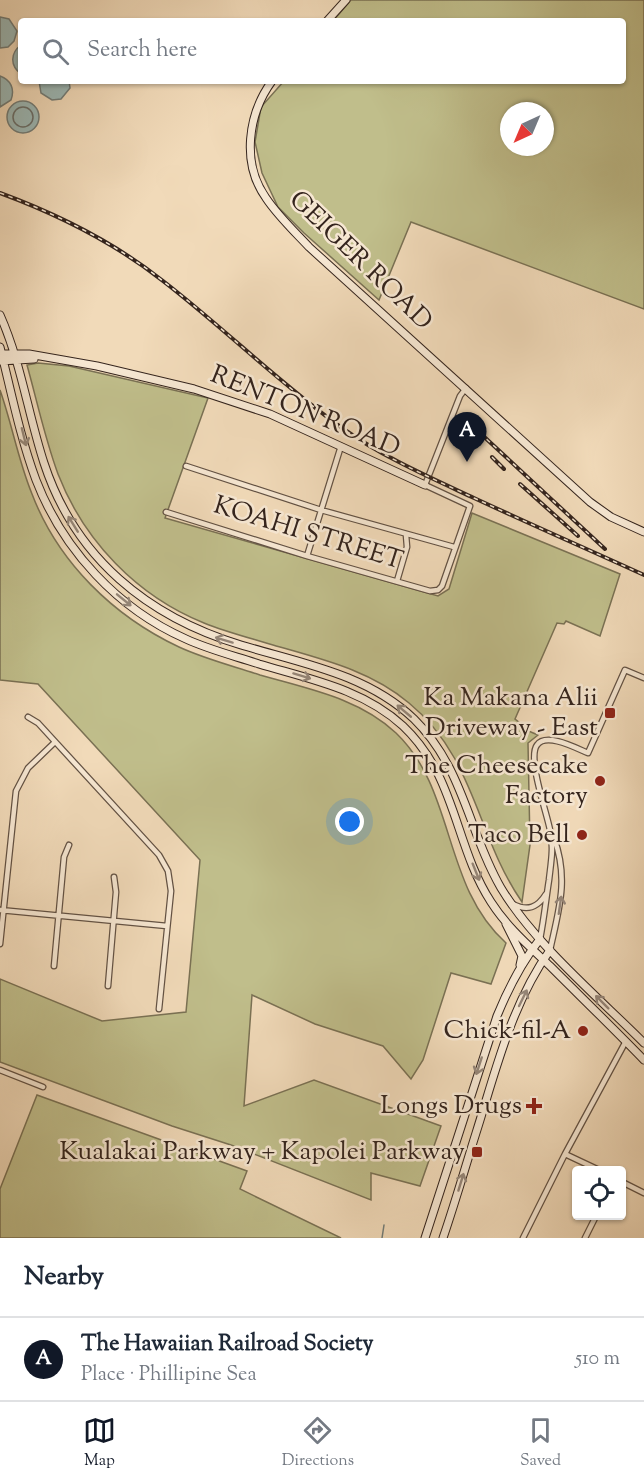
<!DOCTYPE html>
<html lang="en">
<head>
<meta charset="utf-8">
<style>
	:root { --surface:#fff; --page:#f6f6f7; --text:#1f2937; --muted:#747a83; --line:#e0e1e3; --accent:#111827 }
	body { margin:0; font-family:"Sorts Mill Goudy",serif; background:var(--page); color:var(--text) }
	.controls { position:absolute; right:18px; bottom:18px; display:grid; overflow:hidden; border-radius:6px; box-shadow:0 2px 4px #0004 }
	.controls button { width:54px; height:54px; display:grid; place-items:center; padding:0; border:0; border-bottom:2px solid var(--line); background:var(--surface); color:var(--text); font:30px sans-serif }
	.compass { position:absolute; left:500px; top:102px; width:54px; height:54px; border-radius:50%; background:var(--surface); box-shadow:0 2px 4px #0004; rotate:224deg }
	.you { position:absolute; left:350px; top:822px; width:21px; height:21px; margin:-15px; border:4px solid #fff; border-radius:50%; background:#1a73e8; box-shadow:0 0 0 9px #1a73e833 }
	.badge { display:grid; place-items:center; width:39px; height:39px; border-radius:50%; background:var(--accent); color:#fff; font-size:20px; font-weight:700 }
	.pin { position:absolute; translate:-50% -50px; filter:drop-shadow(0 2px 3px #0008) }
	.pin::after { content:''; position:absolute; top:32px; width:21px; height:18px; background:inherit; clip-path:polygon(0 0,100% 0,50% 100%) }
	.list { margin:0; padding:0; list-style:none }
	h2 { display:flex; justify-content:space-between; align-items:center; height:78px; margin:0; padding:0 24px; font-size:26px }
	h2 small { font-size:20px; font-weight:400; color:var(--muted) }
	.list li { display:grid; grid-template-columns:39px 1fr auto; gap:18px; align-items:center; box-sizing:border-box; height:84px; padding:0 24px; border-top:2px solid var(--line) }
	.list b { display:block; font-size:22px; white-space:nowrap }
	.list p { margin:0; font-size:20px; white-space:nowrap; color:var(--muted) }
	.list em { font-size:20px; font-style:normal; color:var(--muted) }
	.icon { flex:none; width:33px; height:33px; fill:none; stroke:currentColor; stroke-width:2; stroke-linecap:round; stroke-linejoin:round }
	.map { position:relative; flex:none; width:644px; height:1238px; overflow:hidden }
	.search { position:absolute; background:var(--surface); box-shadow:0 2px 4px #0004; left:18px; right:18px; top:18px; height:66px; display:flex; align-items:center; gap:15px; box-sizing:border-box; padding:0 21px; border-radius:6px; color:var(--muted); font-size:22px }
	.sheet { height:162px; background:var(--surface) }
	nav { display:flex; justify-content:space-around; align-items:center; box-sizing:border-box; height:84px; border-top:2px solid var(--line); background:var(--surface); font-size:16px; color:var(--muted) }
	nav a { display:grid; justify-items:center; gap:3px }
	nav .on { color:var(--accent) }
	.map>svg:first-child { display:block }
	.green { fill:#c0be8b; stroke:#7a7154; stroke-width:1.5; fill-rule:evenodd }
	.water { fill:#9cb9b7; stroke:#727d79; stroke-width:1.5 }
	.lines { fill:none; stroke-linecap:round; stroke-linejoin:round }
	.shore { stroke:#686e6a; stroke-width:1.5 }
	.stream { stroke:#727d79; stroke-width:1.5 }
	.street-casing { stroke:#635244; stroke-width:7 }
	.secondary-casing { stroke:#34241d; stroke-width:9 }
	.street { stroke:#f6e7d2; stroke-width:4.5 }
	.secondary { stroke:#f6e7d2; stroke-width:7 }
	.rail-casing { stroke:#34241d; stroke-width:4 }
	.rail { stroke:#f6e7d2; stroke-width:1.5; stroke-dasharray:4.5; stroke-linecap:butt }
	.oneway { stroke:#958678 }
	.poi-dot { fill:#8f2418; stroke:#f6e7d2; stroke-width:2 }
	.labels { text-anchor:middle; dominant-baseline:central; stroke-width:5; stroke-linejoin:round; paint-order:stroke }
	.street-label { font-size:26px; fill:#34241d; stroke:#f6e7d2 }
	.poi-label { font-size:26px; fill:#34241d; stroke:#f6e7d2; text-anchor:end }
</style>
</head>
<body>
<div class="map">
<svg width="644" height="1238" viewBox="0 0 644 1238">
	<rect width="100%" height="100%" fill="#f1dab9"/>
	<filter id="stains"><feTurbulence type="fractalNoise" baseFrequency=".00333" numOctaves="4"/><feColorMatrix values="0 0 0 0 .2 0 0 0 0 .09 0 0 0 0 .02 0 0 0 .5 -.17"/></filter>
	<radialGradient id="worn" r=".72"><stop offset=".6" stop-color="#630" stop-opacity="0"/><stop offset="1" stop-color="#630" stop-opacity=".3"/></radialGradient>
	<!-- green -->
	<path class="green" d="M351 0H644V309L411 222 379 300 304 233 278 207 262 173 255 142 261 107 284 81H623V21H333ZM509 111H545V147H509Z
		M38 363 69 366 208 398 165 518 438 596 449 589 472 513 620 574 600 636 566 621 564 624 557 623 515 719 520 723 519 727 538 735 528 743 530 845 522 902C476 836 476 758 409 703 370 670 321 659 273 645 250 638 226 632 204 623 137 596 84 541 58 474 45 439 37 401 27 365Z
		M0 390C12 424 18 460 32 494 58 562 113 616 179 647 205 659 233 666 260 675 308 689 359 698 396 733 456 790 442 886 506 943L491 984 451 973 423 1060 411 1079 383 1046 315 1024 252 995 244 1106 314 1080 441 1126 420 1186 371 1173V1200L231 1145 172 1126 0 1062V979L102 1021 186 1012 200 860 38 684 0 680Z
		M37 1095 247 1171 240 1189 341 1238H0V1189Z"/>
	<!-- water -->
	<path class="water" d="M0 17 9 19 17 31 14 41 8 47 0 48Z
		M21 45V74C10 66 10 53 21 45Z
		M0 76C11 80 15 89 11 100L0 107Z
		M39 81H69L70 88 61 99 52 100 41 93Z
		M7 117a16 16 0 1 1 32 0a16 16 0 1 1-32 0Z"/>
	<g class="lines">
		<!-- shore -->
		<path class="shore" d="M13 117a10 10 0 1 1 20 0a10 10 0 1 1-20 0Z"/>
		<!-- stream -->
		<path class="stream" d="M382 1238 384 1225"/>
		<!-- street casing -->
		<g class="street-casing">
			<path id="street" d="M186 466 321 510 454 547
				M166 512 307 556 430 591 438 590 442 586 470 506 425 485 460 396 466 388
				M307 556 341 446
				M397 581 407 547 406 535
				M28 717 38 723 159 855 168 871 171 891 159 1009
				M513 904C528 912 538 907 546 894
				M0 910 167 926
				M540 939C544 919 546 899 549 880 551 862 554 847 550 830 547 813 527 758 537 745 546 732 576 748 588 753L625 670 644 678
				M0 944 16 791 28 768 55 742
				M550 950C559 909 569 879 554 838
				M54 966 64 857 69 845
				M108 986 116 892 114 877
				M0 1070 43 1087
				M565 1154 599 1170
				M622 1182 644 1193
				M523 1238 565 1154 626 1041
				M585 1238 596 1216"/>
		</g>
		<!-- secondary casing -->
		<g class="secondary-casing">
			<path id="secondary" d="M327 21 346 0
				M272 81C248 114 241 163 266 198 278 216 294 231 309 247L590 502 611 517 644 532
				M0 315C21 362 28 414 44 463 75 558 148 617 241 645 301 663 367 674 414 719 464 768 468 831 501 888 534 943 598 997 644 1043
				M0 347C11 391 20 437 36 480 63 550 118 609 186 639 210 650 235 656 259 664 309 679 363 689 403 726 457 777 454 845 491 902 507 927 529 946 550 966 581 997 613 1028 644 1060
				M0 354H29L97 366 194 389 270 414 425 485
				M0 361 34 359
				M506 924 522 956 520 965
				M425 1238 497 1016C508 989 522 962 540 939
				M443 1238C455 1203 465 1168 476 1133 496 1070 511 1005 550 950"/>
		</g>
		<!-- street -->
		<use href="#street" class="street"/>
		<!-- secondary -->
		<use href="#secondary" class="secondary"/>
		<!-- rail casing -->
		<g class="rail-casing">
			<path id="rail" d="M0 193C57 214 115 243 163 281 224 328 279 383 342 428 383 457 429 477 474 498 530 524 587 549 644 575
				M480 433 605 549
				M492 457 504 469
				M520 484 578 536"/>
		</g>
		<!-- rail -->
		<use href="#rail" class="rail"/>
	</g>
	<!-- one-way arrows -->
	<defs><path id="oneway-shaft" d="M-6 0H5M1.5-3L5.5 0L1.5 3" fill="none" stroke-width="1.6" stroke-linecap="round" stroke-linejoin="round" transform="scale(1.5)"/></defs>
	<g class="oneway">
		<use href="#oneway-shaft" transform="translate(24 437) rotate(76)"/>
		<use href="#oneway-shaft" transform="translate(73 524) rotate(-122)"/>
		<use href="#oneway-shaft" transform="translate(124 600) rotate(39)"/>
		<use href="#oneway-shaft" transform="translate(224 640) rotate(-163)"/>
		<use href="#oneway-shaft" transform="translate(302 676) rotate(17)"/>
		<use href="#oneway-shaft" transform="translate(404 711) rotate(-140)"/>
		<use href="#oneway-shaft" transform="translate(476 872) rotate(68)"/>
		<use href="#oneway-shaft" transform="translate(560 905) rotate(-82)"/>
		<use href="#oneway-shaft" transform="translate(523 998) rotate(-64)"/>
		<use href="#oneway-shaft" transform="translate(602 1002) rotate(-135)"/>
		<use href="#oneway-shaft" transform="translate(479 1066) rotate(108)"/>
		<use href="#oneway-shaft" transform="translate(461 1182) rotate(-73)"/>
	</g>
	<!-- markers -->
	<g class="poi-dot">
		<rect x="604" y="707" width="12" height="12" rx="3"/>
		<circle cx="600" cy="781" r="6"/>
		<circle cx="582" cy="835" r="6"/>
		<circle cx="583" cy="1031" r="6"/>
		<path d="M531 1097h6v6h6v6h-6v6h-6v-6h-6v-6h6z"/>
		<rect x="471" y="1146" width="12" height="12" rx="3"/>
	</g>
	<g class="labels">
		<!-- street labels -->
		<g class="street-label">
			<text transform="translate(360 261) rotate(44)">GEIGER ROAD</text>
			<text transform="translate(305 412) rotate(22)">RENTON ROAD</text>
			<text transform="translate(308 534) rotate(17)">KOAHI STREET</text>
		</g>
		<!-- poi labels -->
		<g class="poi-label">
			<text x="598" y="698">Ka Makana Alii<tspan x="598" dy="30">Driveway - East</tspan></text>
			<text x="588" y="766">The Cheesecake<tspan x="588" dy="30">Factory</tspan></text>
			<text x="570" y="835">Taco Bell</text>
			<text x="571" y="1031">Chick-fil-A</text>
			<text x="522" y="1106">Longs Drugs</text>
			<text x="465" y="1152">Kualakai Parkway + Kapolei Parkway</text>
		</g>
	</g>
	<rect width="100%" height="100%" filter="url(#stains)"/>
	<rect width="100%" height="100%" fill="url(#worn)"/>
</svg>
<div class="controls">
<button><svg class="icon" aria-label="locate" viewBox="0 0 24 24"><circle cx="12" cy="12" r="6"/><path d="M12 2v4M12 18v4M2 12h4M18 12h4"/></svg></button>
</div>
<svg class="compass" viewBox="-18 -18 36 36"><path d="M0-13l5 13h-10z" fill="#e53935"/><path d="M0 13l5-13h-10z" fill="#747a83"/></svg>
<div class="you"></div>
<div class="pin badge" style="left:467px;top:462px">A</div>
<div class="search"><svg class="icon" aria-label="search" viewBox="0 0 24 24"><circle cx="10" cy="10" r="6"/><path d="M15 15l6 6"/></svg>Search here</div>
</div>
<section class="sheet">
<h2>Nearby<small></small></h2>
<ul class="list">
<li><span class="badge">A</span><div><b>The Hawaiian Railroad Society</b><p>Place · Phillipine Sea</p></div><em>510 m</em></li>
</ul>
</section>
<nav>
<a class="on"><svg class="icon" aria-label="map" viewBox="0 0 24 24"><path d="M3 6l6-2 6 2 6-2v14l-6 2-6-2-6 2zM9 4v14M15 6v14"/></svg>Map</a>
<a><svg class="icon" aria-label="directions" viewBox="0 0 24 24"><path d="M12 3l9 9-9 9-9-9zM9 14v-3h6M13 9l2 2-2 2"/></svg>Directions</a>
<a><svg class="icon" aria-label="saved" viewBox="0 0 24 24"><path d="M7 4h10v16l-5-4-5 4z"/></svg>Saved</a>
</nav>
</body>
</html>
